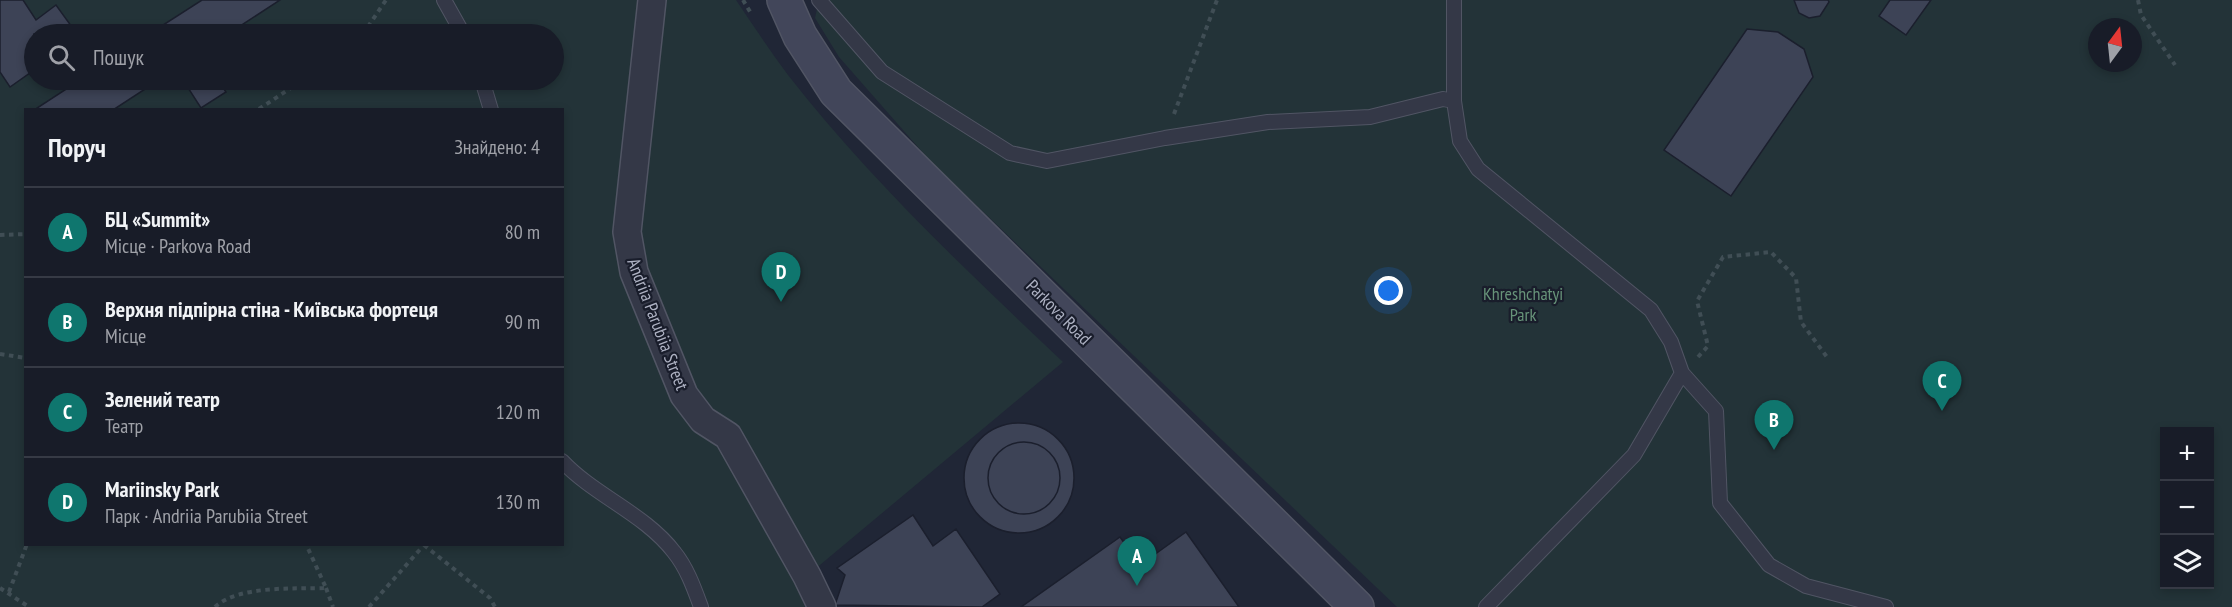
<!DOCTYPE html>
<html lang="uk">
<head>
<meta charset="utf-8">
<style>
	:root { --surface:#181c28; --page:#252934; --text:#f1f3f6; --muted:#9fa1a8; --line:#363a45; --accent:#0f766e }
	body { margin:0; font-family:"PT Sans Narrow",sans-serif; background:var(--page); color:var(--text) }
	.controls { position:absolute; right:18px; bottom:18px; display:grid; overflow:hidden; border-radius:0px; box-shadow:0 3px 9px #0003 }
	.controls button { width:54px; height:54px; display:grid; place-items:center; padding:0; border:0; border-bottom:2px solid var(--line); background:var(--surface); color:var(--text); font:30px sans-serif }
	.compass { position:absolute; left:2088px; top:18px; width:54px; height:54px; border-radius:50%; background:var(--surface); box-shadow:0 3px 9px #0003; rotate:15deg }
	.you { position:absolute; left:1389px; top:291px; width:21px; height:21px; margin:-15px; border:4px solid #fff; border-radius:50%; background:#1a73e8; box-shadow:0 0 0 9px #1a73e833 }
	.badge { display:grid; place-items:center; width:39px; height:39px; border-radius:50%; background:var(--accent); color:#fff; font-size:20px; font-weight:700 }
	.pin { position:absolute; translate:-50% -50px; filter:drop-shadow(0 2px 3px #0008) }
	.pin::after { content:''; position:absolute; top:32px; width:21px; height:18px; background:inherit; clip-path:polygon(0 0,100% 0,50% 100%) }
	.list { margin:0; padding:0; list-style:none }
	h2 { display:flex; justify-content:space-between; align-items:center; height:78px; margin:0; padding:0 24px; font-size:26px }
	h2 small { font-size:20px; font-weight:400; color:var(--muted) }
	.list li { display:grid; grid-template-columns:39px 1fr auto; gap:18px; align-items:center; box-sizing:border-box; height:90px; padding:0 24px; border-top:2px solid var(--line) }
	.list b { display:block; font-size:22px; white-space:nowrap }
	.list p { margin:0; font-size:20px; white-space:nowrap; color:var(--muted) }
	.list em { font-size:20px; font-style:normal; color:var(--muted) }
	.icon { flex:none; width:33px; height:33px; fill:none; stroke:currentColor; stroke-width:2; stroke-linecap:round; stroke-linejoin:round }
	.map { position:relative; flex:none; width:2232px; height:607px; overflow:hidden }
	.search { position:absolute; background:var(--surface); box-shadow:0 3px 9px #0003; left:24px; top:24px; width:540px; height:66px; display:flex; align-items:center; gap:15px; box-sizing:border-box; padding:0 21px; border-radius:33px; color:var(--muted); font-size:22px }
	.panel { position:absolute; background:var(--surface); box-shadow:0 3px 9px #0003; left:24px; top:108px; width:540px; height:438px; border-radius:0px }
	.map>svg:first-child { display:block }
	.green { fill:#233338; fill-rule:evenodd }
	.building { fill:#3d4356; stroke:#1b1f2d; stroke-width:1.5 }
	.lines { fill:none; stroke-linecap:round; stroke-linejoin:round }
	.lane-casing { stroke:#515564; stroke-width:16 }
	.street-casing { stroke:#515564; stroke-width:30 }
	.secondary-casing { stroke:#515564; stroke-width:36 }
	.path { stroke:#404e55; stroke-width:4; stroke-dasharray:4.5 4.5; stroke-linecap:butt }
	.lane { stroke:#343847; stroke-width:14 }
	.street { stroke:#343847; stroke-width:27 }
	.secondary { stroke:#42465a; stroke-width:33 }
	.labels { text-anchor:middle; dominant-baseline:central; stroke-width:4.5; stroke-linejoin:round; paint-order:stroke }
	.park-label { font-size:18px; fill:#679379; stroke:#191d2b }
	.street-label { font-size:18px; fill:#aeb2c3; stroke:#191d2b }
</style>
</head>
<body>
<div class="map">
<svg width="2232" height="607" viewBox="0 0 2232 607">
	<rect width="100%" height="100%" fill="#202636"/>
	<!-- green -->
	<path class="green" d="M0 0H736C753 25 770 51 788 75 870 180 967 271 1063 362L796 585 805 607H0ZM34 34H554V80H34ZM26 110H562V544H26Z
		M819 0H2232V607H1397L932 163 839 57 815 18ZM2097 27H2133V63H2097ZM2164 432H2210V584H2164Z"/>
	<!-- building -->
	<path class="building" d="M0 0H23L36 20 56 5 77 34H34V70L10 87 0 72Z
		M202 0H280L228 34H149Z
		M1794 0H1828L1829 2 1820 16 1809 18 1799 13Z
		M1890 0H1931L1906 35 1879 16Z
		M1747 29 1778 32 1804 49 1813 77 1731 196 1664 150Z
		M80 80H159L113 110H34Z
		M183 80H218L226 92 201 108Z
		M964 478a55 55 0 1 1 110 0a55 55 0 1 1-110 0Z
		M988 478a36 36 0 1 1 72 0a36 36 0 1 1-72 0Z
		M913 515 933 546 956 529 1000 594 982 607 835 605 845 575 837 568Z
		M1186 532 1239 607H1021L1120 537 1140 565Z"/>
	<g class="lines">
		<!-- lane casing -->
		<g class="lane-casing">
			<path id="lane" d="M444 0 463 34
				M819 0 882 72 1010 153 1047 161 1165 138 1268 122 1370 117 1443 99 1454 101
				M1454 0V101L1460 141 1478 169 1651 310 1671 342 1682 373 1716 411 1720 503 1769 565 1806 586 1886 607
				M482 80 491 110
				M562 461C595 496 645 514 674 552 687 568 694 588 701 607
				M1486 607 1634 455 1682 373"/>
		</g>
		<!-- street casing -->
		<g class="street-casing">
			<path id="street" d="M652 0 627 232 634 272 684 395 703 420 728 436 807 576 822 607"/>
		</g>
		<!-- secondary casing -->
		<g class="secondary-casing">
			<path id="secondary" d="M784 0 800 36 836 92 1357 607"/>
		</g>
		<!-- path -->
		<path class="path" d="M743 0 752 15
			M2138 0 2141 15 2175 65
			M363 34 386 0
			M259 109 303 80
			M1174 114 1217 0
			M0 235 26 234
			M0 354 26 358
			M1698 357 1708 346 1697 301 1723 257 1771 252 1796 278 1801 322 1827 357
			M424 545 490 598 495 607
			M0 588 29 607
			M326 588 333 607
			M9 592 27 544
			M215 607C238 585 296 589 326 588L306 544
			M369 607 424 545"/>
		<!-- lane -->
		<use href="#lane" class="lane"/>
		<!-- street -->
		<use href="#street" class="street"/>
		<!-- secondary -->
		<use href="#secondary" class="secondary"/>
	</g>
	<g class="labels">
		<!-- park labels -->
		<g class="park-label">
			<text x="1523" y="293">Khreshchatyi<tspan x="1523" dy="21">Park</tspan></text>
		</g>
		<!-- street labels -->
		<g class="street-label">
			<text transform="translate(1059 312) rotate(45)">Parkova Road</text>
			<text transform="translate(658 324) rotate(69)">Andriia Parubiia Street</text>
		</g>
	</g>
</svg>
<div class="controls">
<button>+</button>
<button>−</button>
<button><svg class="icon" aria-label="layers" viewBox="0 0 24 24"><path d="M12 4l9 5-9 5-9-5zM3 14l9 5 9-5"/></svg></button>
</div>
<svg class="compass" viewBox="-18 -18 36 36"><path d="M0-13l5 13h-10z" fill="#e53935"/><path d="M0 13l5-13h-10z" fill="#9fa1a8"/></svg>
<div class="you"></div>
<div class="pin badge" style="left:1137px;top:586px">A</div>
<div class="pin badge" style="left:1774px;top:450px">B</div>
<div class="pin badge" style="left:1942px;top:411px">C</div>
<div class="pin badge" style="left:781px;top:302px">D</div>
<div class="search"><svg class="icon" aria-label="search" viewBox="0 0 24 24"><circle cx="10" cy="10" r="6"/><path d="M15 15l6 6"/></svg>Пошук</div>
<section class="panel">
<h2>Поруч<small>Знайдено: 4</small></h2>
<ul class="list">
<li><span class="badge">A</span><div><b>БЦ «Summit»</b><p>Місце · Parkova Road</p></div><em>80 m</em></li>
<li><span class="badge">B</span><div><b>Верхня підпірна стіна - Київська фортеця</b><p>Місце</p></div><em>90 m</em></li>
<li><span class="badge">C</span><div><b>Зелений театр</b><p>Театр</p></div><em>120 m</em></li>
<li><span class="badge">D</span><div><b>Mariinsky Park</b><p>Парк · Andriia Parubiia Street</p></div><em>130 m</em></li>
</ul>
</section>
</div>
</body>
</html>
